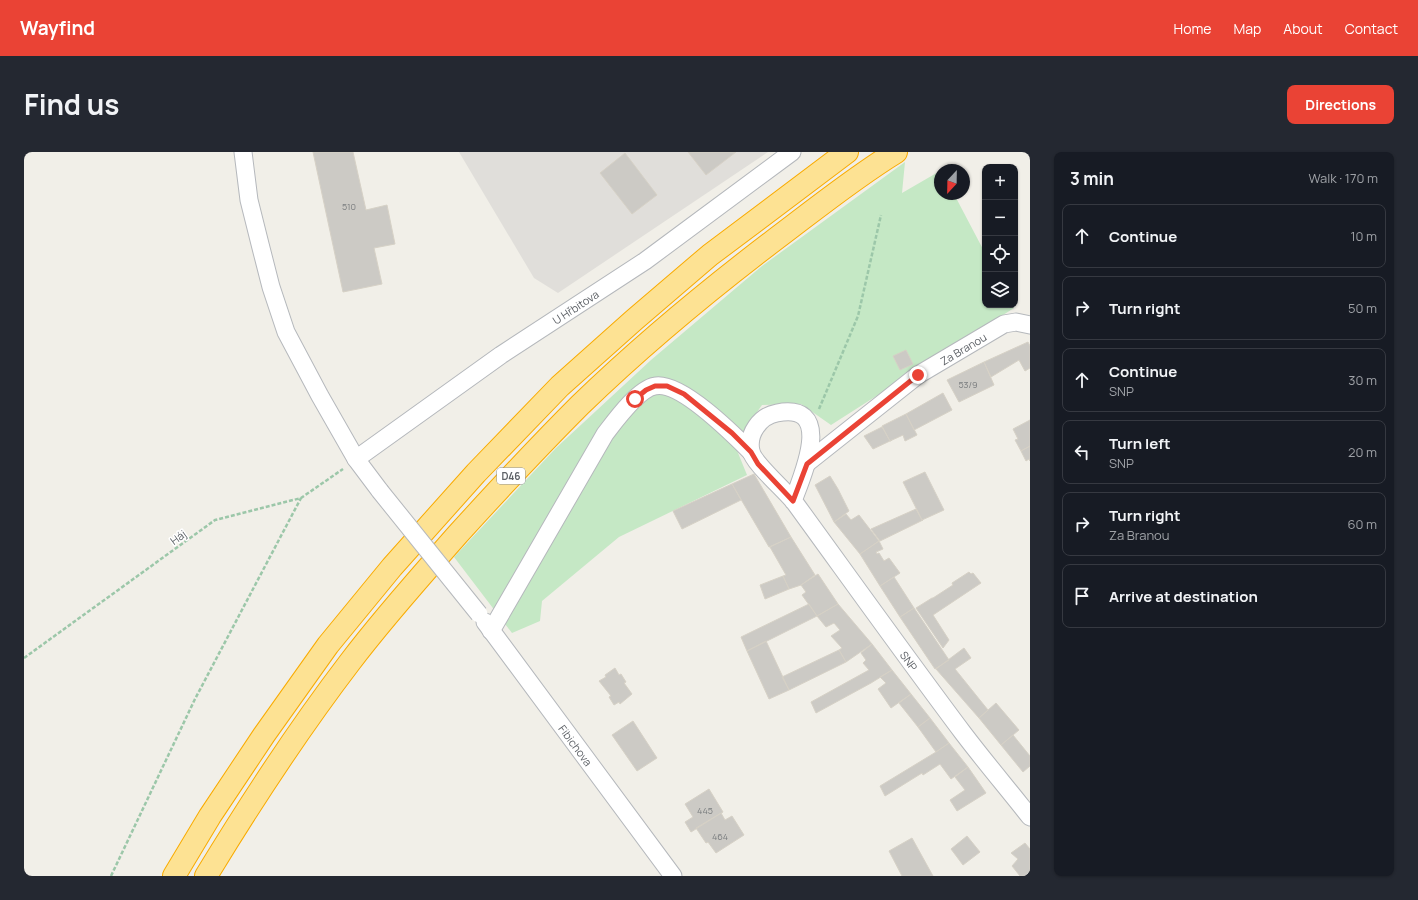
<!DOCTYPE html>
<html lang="en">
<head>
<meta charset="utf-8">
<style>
	:root { --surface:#171b24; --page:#242831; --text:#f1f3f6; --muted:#9ea1a6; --line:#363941; --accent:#ea4335 }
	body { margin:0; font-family:Manrope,sans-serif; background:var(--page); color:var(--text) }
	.controls { position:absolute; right:12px; top:12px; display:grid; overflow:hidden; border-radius:8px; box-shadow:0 1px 3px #0004 }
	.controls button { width:36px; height:36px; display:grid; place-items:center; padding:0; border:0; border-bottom:1px solid var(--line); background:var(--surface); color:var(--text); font:20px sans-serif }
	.compass { position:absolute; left:910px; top:12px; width:36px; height:36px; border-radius:50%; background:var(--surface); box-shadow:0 1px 3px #0004; rotate:202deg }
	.stop { position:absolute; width:12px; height:12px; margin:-9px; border:3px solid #ea4335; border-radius:50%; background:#fff }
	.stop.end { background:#ea4335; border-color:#fff; box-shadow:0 1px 4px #0008 }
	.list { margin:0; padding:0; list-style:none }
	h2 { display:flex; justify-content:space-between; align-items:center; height:52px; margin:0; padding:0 16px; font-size:17px }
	h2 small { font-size:13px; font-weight:400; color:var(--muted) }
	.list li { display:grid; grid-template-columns:26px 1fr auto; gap:12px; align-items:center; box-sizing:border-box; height:64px; margin:0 8px 8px; padding:0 8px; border:1px solid var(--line); border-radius:8px }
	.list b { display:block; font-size:15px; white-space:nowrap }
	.list p { margin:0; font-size:13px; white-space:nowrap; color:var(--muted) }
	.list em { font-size:13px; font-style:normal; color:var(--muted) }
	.icon { flex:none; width:22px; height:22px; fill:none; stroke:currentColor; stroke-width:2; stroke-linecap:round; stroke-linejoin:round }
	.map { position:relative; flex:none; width:1006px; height:724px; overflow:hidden; border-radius:8px }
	header { display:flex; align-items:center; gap:24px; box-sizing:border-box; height:56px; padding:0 20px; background:var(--accent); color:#fff }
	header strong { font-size:19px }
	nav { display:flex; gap:22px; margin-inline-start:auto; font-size:14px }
	.intro { display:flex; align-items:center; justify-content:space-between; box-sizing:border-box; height:96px; padding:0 24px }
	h1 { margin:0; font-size:28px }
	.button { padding:10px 18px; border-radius:8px; background:var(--accent); color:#fff; font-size:14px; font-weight:700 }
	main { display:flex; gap:24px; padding:0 24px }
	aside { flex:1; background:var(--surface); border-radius:8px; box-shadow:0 1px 3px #0004 }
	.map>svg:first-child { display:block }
	.industrial { fill:#e0deda }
	.green { fill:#c5e8c5 }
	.building { fill:#cccac5; stroke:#d6d1c6 }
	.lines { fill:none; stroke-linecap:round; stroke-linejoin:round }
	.minor-casing { stroke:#b5b8bc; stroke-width:19 }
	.highway-casing { stroke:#f9ab00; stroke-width:24 }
	.path { stroke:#9cc7a9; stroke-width:2.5; stroke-dasharray:4 2; stroke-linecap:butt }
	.minor { stroke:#fff; stroke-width:17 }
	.highway { stroke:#fde293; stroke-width:22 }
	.minor-bridge-casing { stroke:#b5b8bc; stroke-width:19; stroke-linecap:butt }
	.minor-bridge { stroke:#fff; stroke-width:17 }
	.route { stroke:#ea4335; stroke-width:5 }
	.labels { text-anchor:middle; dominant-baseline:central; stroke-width:3; stroke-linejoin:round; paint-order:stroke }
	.number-label { font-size:9px; fill:#7a7d7f }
	.shield { fill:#fff; stroke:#8f9295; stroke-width:1 }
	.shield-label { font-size:10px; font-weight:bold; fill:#5f6368 }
	.street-label { font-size:11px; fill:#5f6368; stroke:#fff }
</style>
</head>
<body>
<header>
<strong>Wayfind</strong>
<nav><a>Home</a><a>Map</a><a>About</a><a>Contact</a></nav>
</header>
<div class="intro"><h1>Find us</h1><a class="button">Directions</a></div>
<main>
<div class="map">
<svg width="1006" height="724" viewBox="0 0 1006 724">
	<rect width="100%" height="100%" fill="#f1efe8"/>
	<!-- industrial -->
	<path class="industrial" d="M435 0H744L534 141 510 126Z"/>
	<!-- green -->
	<path class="green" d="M881 10 878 41 916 19V42H930L961 101V153H988L990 156 807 273 777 252 738 253 719 280 662 237 710 291 723 323 595 385 518 449 516 469 488 481 430 405 532 296 627 208 738 114Z"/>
	<!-- building -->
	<path class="building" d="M289 0H329L342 58 363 53 371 92 350 96 358 132 319 140Z
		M664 0H712L682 23Z
		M601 1 633 43 608 62 576 21Z
		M1004 190 1006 194V216L1001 219 995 208 967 225 960 210Z
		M882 198 889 212 876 218 869 204Z
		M960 210 970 233 935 250 923 228Z
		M919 241 928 258 890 278 882 262Z
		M882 262 893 283 881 289 879 283 866 289 858 274Z
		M1006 268V294L997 299 991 288 994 287 989 277Z
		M858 275 866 289 868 288 849 297 840 284Z
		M1006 294V309L1005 307 1002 309 997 299Z
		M901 320 920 358 898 368 879 330Z
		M730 322 767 385 745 395 708 332Z
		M806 324 814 337 825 359 810 370 791 333Z
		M708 332 717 348 658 377 649 359Z
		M892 357 898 368H899L856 389 847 377Z
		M822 362 827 368 835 363 855 389 836 402 810 370Z
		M767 385 791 423 777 433 765 437 759 424 762 423 746 395Z
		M855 389 859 397 852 400 853 402 855 401 860 409 865 406 876 421 856 434 836 402Z
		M945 420 947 422 949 421 957 431 909 463 925 488 919 496 892 456 908 446H909L929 433 928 431Z
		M794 422 814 452 793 464 778 443 782 440 777 433Z
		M759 424 765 437 741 447 736 433Z
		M870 425 890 456 876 465 856 434Z
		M785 452 793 464 723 499 717 485Z
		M814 452 848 492 822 510 815 498 818 496 807 484 816 478 810 471 802 475 793 464Z
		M890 456 925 508 911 517 876 465Z
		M742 489 765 538 745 547 723 499Z
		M848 492 868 518 847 531 792 561 787 550 845 518 839 511 842 508 837 501Z
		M940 496 947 506 931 517 964 558 955 566 912 517Z
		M815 498 822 510 765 538 758 525Z
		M591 516 595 523 597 522 602 530 600 531 608 542 596 552 595 550 590 553 585 545 587 544 575 529 582 525 581 523Z
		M868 518 887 542 867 556 854 537 862 531 856 525Z
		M887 542 906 566 894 575 875 551Z
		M972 551 995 578 977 593 955 566Z
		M906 566 925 591 912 600 894 575Z
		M609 569 633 606 613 619 588 583Z
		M989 583 1006 604V614L999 620 977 593Z
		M925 591 944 615 927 627 916 612 899 623 898 621 861 644 856 634 912 600Z
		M944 615 962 641 933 659 926 648 941 638 931 625Z
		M685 637 699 660 667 680 661 670 669 665 661 652Z
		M697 661 701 668 708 664 720 683 692 701 684 690 682 691 672 676Z
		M943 684 956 700 939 713 927 697Z
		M888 686 909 724H878L865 699Z
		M1001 691 1006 697V724H996L988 714 994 707 987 701Z"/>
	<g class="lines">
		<!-- minor casing -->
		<g class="minor-casing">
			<g id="minor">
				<path d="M219 0 225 48 236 92 247 135 262 180 296 244 332 307 356 339"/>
				<path id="s1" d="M332 307 477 203 621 109 768 0"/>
				<path id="s2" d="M783 311 894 223 980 172 992 170 1006 173"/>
				<path id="s3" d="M769 349C779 322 811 250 753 261 736 264 723 282 727 299 729 311 762 339 771 351 827 428 882 505 939 581 961 610 984 637 1006 665"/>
				<path id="s4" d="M461 470 649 724"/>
				<path d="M467 479 581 282C591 269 614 237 631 234 656 229 709 282 727 300"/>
			</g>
		</g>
		<!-- highway casing -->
		<g class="highway-casing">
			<path id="highway" d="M150 724 186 664 240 583 304 493 368 415 452 321 536 234 610 168 686 103 823 0
				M182 724C227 650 274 578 326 510 360 465 397 424 434 382 474 338 514 295 556 253 616 195 682 140 749 89 789 59 828 27 872 0"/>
		</g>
		<!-- path -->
		<path class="path" d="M795 257 834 164 857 63
			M0 506 191 368 277 346 319 317
			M87 724 171 547 277 346"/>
		<!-- minor -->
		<use href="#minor" class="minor"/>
		<!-- highway -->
		<use href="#highway" class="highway"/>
		<!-- minor-bridge casing -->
		<g class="minor-bridge-casing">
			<path id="minor-bridge" d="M356 339 455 462"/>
		</g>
		<!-- minor-bridge -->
		<use href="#minor-bridge" class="minor-bridge"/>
	</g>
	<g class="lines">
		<!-- route -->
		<path class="route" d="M611 247 622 238 631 234H643L660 242 708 281 727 300 734 312 769 349 783 312 894 223"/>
	</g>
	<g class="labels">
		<!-- number labels -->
		<g class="number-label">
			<text x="325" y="54">510</text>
			<text x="944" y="232">53/9</text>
			<text x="681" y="658">445</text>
			<text x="696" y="684">464</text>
		</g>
		<!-- shield labels -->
		<rect class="shield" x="473" y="316" width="28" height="16" rx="3"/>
		<g class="shield-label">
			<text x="487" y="324">D46</text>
		</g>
		<!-- street labels -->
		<g class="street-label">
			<text stroke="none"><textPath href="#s1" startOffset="267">U Hřbitova</textPath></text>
			<text stroke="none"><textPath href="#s2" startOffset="194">Za Branou</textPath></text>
			<text transform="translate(154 385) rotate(-36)">Háj</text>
			<text stroke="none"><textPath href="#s3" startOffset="431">SNP</textPath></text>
			<text stroke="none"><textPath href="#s4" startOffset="153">Fibichova</textPath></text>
		</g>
	</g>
</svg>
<div class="controls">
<button>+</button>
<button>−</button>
<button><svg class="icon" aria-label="locate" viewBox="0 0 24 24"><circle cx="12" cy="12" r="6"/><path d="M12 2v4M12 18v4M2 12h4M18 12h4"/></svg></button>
<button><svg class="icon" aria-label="layers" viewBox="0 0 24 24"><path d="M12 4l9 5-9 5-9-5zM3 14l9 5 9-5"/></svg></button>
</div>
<svg class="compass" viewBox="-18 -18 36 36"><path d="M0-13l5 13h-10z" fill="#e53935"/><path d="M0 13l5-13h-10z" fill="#9ea1a6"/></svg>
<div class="stop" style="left:611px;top:247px"></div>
<div class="stop end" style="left:894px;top:223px"></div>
</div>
<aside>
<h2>3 min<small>Walk · 170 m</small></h2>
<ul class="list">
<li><svg class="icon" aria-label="ahead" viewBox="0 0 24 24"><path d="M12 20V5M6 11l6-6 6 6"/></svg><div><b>Continue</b></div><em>10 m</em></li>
<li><svg class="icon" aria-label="right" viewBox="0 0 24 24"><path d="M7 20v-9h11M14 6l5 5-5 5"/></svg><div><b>Turn right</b></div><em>50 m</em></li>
<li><svg class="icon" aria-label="ahead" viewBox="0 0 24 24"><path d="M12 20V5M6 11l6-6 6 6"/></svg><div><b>Continue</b><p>SNP</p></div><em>30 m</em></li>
<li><svg class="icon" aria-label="left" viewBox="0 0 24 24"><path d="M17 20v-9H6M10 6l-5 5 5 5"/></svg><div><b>Turn left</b><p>SNP</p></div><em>20 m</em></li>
<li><svg class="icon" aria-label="right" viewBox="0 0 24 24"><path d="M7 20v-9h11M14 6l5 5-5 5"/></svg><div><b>Turn right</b><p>Za Branou</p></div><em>60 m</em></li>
<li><svg class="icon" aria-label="arrive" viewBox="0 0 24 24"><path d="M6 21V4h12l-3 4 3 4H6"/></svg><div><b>Arrive at destination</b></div></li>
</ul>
</aside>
</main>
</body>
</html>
